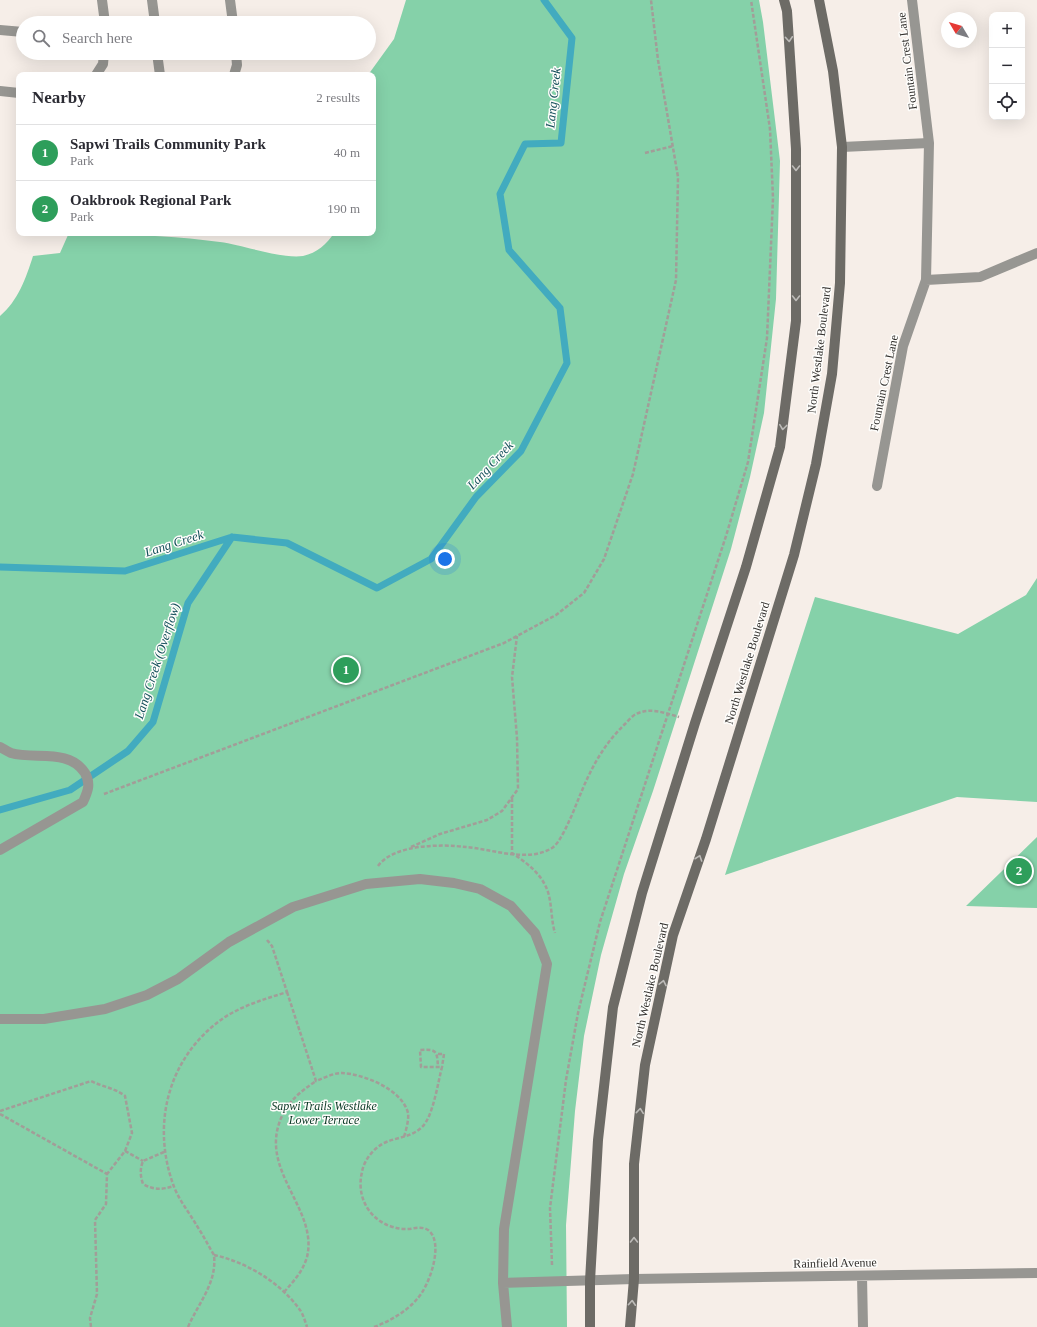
<!DOCTYPE html>
<html lang="en">
<head>
<meta charset="utf-8">
<style>
	:root { --surface:#fff; --page:#f2f2f3; --text:#2b2b33; --muted:#7c7c81; --line:#e1e1e2; --accent:#1a73e8 }
	body { margin:0; font-family:Georgia,serif; background:var(--page); color:var(--text) }
	.controls { position:absolute; right:12px; top:12px; display:grid; overflow:hidden; border-radius:8px; box-shadow:0 4px 16px #0002 }
	.controls button { width:36px; height:36px; display:grid; place-items:center; padding:0; border:0; border-bottom:1px solid var(--line); background:var(--surface); color:var(--text); font:20px sans-serif }
	.compass { position:absolute; left:941px; top:12px; width:36px; height:36px; border-radius:50%; background:var(--surface); box-shadow:0 4px 16px #0002; rotate:308deg }
	.you { position:absolute; left:445px; top:559px; width:14px; height:14px; margin:-10px; border:3px solid #fff; border-radius:50%; background:#1a73e8; box-shadow:0 0 0 6px #1a73e833 }
	.badge { display:grid; place-items:center; width:26px; height:26px; border-radius:50%; background:var(--accent); color:#fff; font-size:13px; font-weight:700 }
	.pin { position:absolute; translate:-50% -50%; border:2px solid #fff; box-shadow:0 1px 4px #0006 }
	.list { margin:0; padding:0; list-style:none }
	h2 { display:flex; justify-content:space-between; align-items:center; height:52px; margin:0; padding:0 16px; font-size:17px }
	h2 small { font-size:13px; font-weight:400; color:var(--muted) }
	.list li { display:grid; grid-template-columns:26px 1fr auto; gap:12px; align-items:center; box-sizing:border-box; height:56px; padding:0 16px; border-top:1px solid var(--line) }
	.list b { display:block; font-size:15px; white-space:nowrap }
	.list p { margin:0; font-size:13px; white-space:nowrap; color:var(--muted) }
	.list em { font-size:13px; font-style:normal; color:var(--muted) }
	.icon { flex:none; width:22px; height:22px; fill:none; stroke:currentColor; stroke-width:2; stroke-linecap:round; stroke-linejoin:round }
	.map { position:relative; flex:none; width:1037px; height:1327px; overflow:hidden }
	.search { position:absolute; background:var(--surface); box-shadow:0 4px 16px #0002; left:16px; top:16px; width:360px; height:44px; display:flex; align-items:center; gap:10px; box-sizing:border-box; padding:0 14px; border-radius:22px; color:var(--muted); font-size:15px }
	.panel { position:absolute; background:var(--surface); box-shadow:0 4px 16px #0002; left:16px; top:72px; width:360px; height:164px; border-radius:8px }
	.map>svg:first-child { display:block }
	.green { fill:#85d1a9 }
	.lines { fill:none; stroke-linecap:round; stroke-linejoin:round }
	.stream { stroke:#42abbf; stroke-width:7 }
	.path { stroke:#a29d98; stroke-width:2.5; stroke-dasharray:4 2; stroke-linecap:butt }
	.lane { stroke:#979692; stroke-width:10 }
	.street { stroke:#979692; stroke-width:10 }
	.secondary { stroke:#6d6b66; stroke-width:10 }
	.oneway { stroke:#bdbbb8 }
	.labels { text-anchor:middle; dominant-baseline:central; stroke-width:3; stroke-linejoin:round; paint-order:stroke }
	.street-label { font-size:12px; fill:#312f2c; stroke:#fefdfb }
	.park-label { font-size:12px; font-style:italic; fill:#083723; stroke:#fefdfb }
	.water-label { font-size:13px; font-style:italic; fill:#134f5a; stroke:#fefdfb }
</style>
</head>
<body>
<div class="map">
<svg width="1037" height="1327" viewBox="0 0 1037 1327">
	<rect width="100%" height="100%" fill="#f6eee8"/>
	<!-- green -->
	<path class="green" d="M406 0H759L763 22 780 161 776 299 764 413 750 477 731 549 653 791 624 874 601 955 584 1036 575 1111 566 1225 567 1327H0V316C18 301 26 278 33 256L60 253 68 235C118 234 170 235 220 242 243 245 281 259 303 256 317 253 327 244 334 233H373V75H368L394 39Z
		M1037 578V802L957 797 725 875 815 597 958 634 1026 595Z
		M1037 837V908L966 906Z"/>
	<g class="lines">
		<!-- stream -->
		<path class="stream" d="M0 567 125 571 232 537 287 543 377 588 431 559 476 497 521 451 567 363 560 308 509 250 500 194 525 144 561 143 572 38 544 0
			M0 810 70 790 128 751 153 722 188 603 232 537"/>
		<!-- path -->
		<path class="path" d="M645 153 673 146
			M104 794 504 643 556 615 584 593 604 559 633 474 676 280 678 177 658 60 651 0
			M512 798V853C527 863 542 874 548 892 552 905 551 920 555 933
			M411 847 440 834 487 820 502 811 518 789 517 738 512 677 517 636
			M378 866C394 844 441 844 466 847 492 849 527 863 552 848 560 843 568 823 572 815 586 780 597 751 625 724 628 721 632 716 636 714 650 707 665 713 679 717
			M287 992 316 1081C324 1078 333 1073 342 1073 363 1074 402 1089 408 1113 409 1120 406 1130 404 1137
			M438 1054H444L442 1067
			M0 1111 91 1081C103 1087 115 1088 125 1096L132 1133 125 1151 107 1174
			M0 1114 107 1174 106 1204 95 1220 97 1294 90 1318 91 1327
			M125 1151 143 1161
			M164 1152 143 1161C140 1169 140 1175 143 1184 154 1190 161 1190 174 1186
			M214 1255C246 1262 280 1282 300 1310 303 1314 305 1321 307 1327
			M552 1265 550 1208 566 1080 578 1013 600 922 726 536 748 462 767 338 773 198 770 129 751 0
			M284 1292C294 1281 303 1271 307 1257 318 1212 265 1175 278 1127 284 1105 298 1093 316 1081
			M188 1327C199 1302 217 1283 214 1255 208 1245 203 1235 197 1226 189 1212 178 1199 173 1184 151 1122 169 1055 225 1017 244 1005 265 999 287 992L272 946 267 940
			M374 1327C390 1321 406 1312 417 1299 429 1287 445 1242 428 1230 420 1225 412 1230 404 1229 374 1227 355 1201 362 1172 364 1159 376 1145 389 1141 400 1137 413 1136 422 1127 433 1117 438 1082 442 1067H421L420 1050C437 1049 437 1051 438 1067"/>
		<!-- lane -->
		<path class="lane" d="M152 0 155 23
			M230 0 233 23
			M0 30 23 32
			M157 53 160 75
			M234 75 237 65 236 53
			M0 747C3 749 7 751 11 753 35 760 69 748 85 773 91 784 88 791 83 802L0 850
			M0 1019H44L105 1009 147 995 178 979 229 942 293 907 366 884 420 879 454 883 480 889 511 906 535 933 547 964 504 1229 503 1283 507 1327
			M503 1283 634 1279"/>
		<!-- street -->
		<path class="street" d="M102 0 105 23
			M96 75 103 64 104 53
			M0 91 19 93
			M842 147 929 143
			M926 280 980 277 1037 253
			M877 486 903 346 926 280 929 143 912 0
			M862 1276 863 1327
			M634 1279 1037 1273"/>
		<!-- secondary -->
		<path class="secondary" d="M590 1327V1281L598 1140 613 1007 642 893 695 723 746 567 780 447 796 321V149L787 11 784 0
			M630 1327 634 1279V1164L645 1065 673 935 706 839 794 555 816 464 832 374 840 283 842 147 833 71 819 0"/>
	</g>
	<!-- one-way arrows -->
	<defs><path id="oneway-chevron" d="M-2-3.5L2.5 0L-2 3.5" fill="none" stroke-width="1.6" stroke-linecap="round" stroke-linejoin="round"/></defs>
	<g class="oneway">
		<use href="#oneway-chevron" transform="translate(789 39) rotate(86)"/>
		<use href="#oneway-chevron" transform="translate(796 168) rotate(90)"/>
		<use href="#oneway-chevron" transform="translate(796 298) rotate(90)"/>
		<use href="#oneway-chevron" transform="translate(783 427) rotate(97)"/>
		<use href="#oneway-chevron" transform="translate(699 858) rotate(-71)"/>
		<use href="#oneway-chevron" transform="translate(663 983) rotate(-78)"/>
		<use href="#oneway-chevron" transform="translate(640 1111) rotate(-84)"/>
		<use href="#oneway-chevron" transform="translate(634 1240) rotate(-90)"/>
		<use href="#oneway-chevron" transform="translate(632 1303) rotate(-86)"/>
	</g>
	<g class="labels">
		<!-- street labels -->
		<g class="street-label">
			<text transform="translate(907 61) rotate(-97)">Fountain Crest Lane</text>
			<text transform="translate(819 350) rotate(-83)">North Westlake Boulevard</text>
			<text transform="translate(884 383) rotate(-78)">Fountain Crest Lane</text>
			<text transform="translate(747 663) rotate(-73)">North Westlake Boulevard</text>
			<text transform="translate(650 985) rotate(-77)">North Westlake Boulevard</text>
			<text transform="translate(835 1263) rotate(-1)">Rainfield Avenue</text>
		</g>
		<!-- park labels -->
		<g class="park-label">
			<text x="324" y="1106">Sapwi Trails Westlake<tspan x="324" dy="14">Lower Terrace</tspan></text>
		</g>
		<!-- water labels -->
		<g class="water-label">
			<text transform="translate(553 98) rotate(-84)">Lang Creek</text>
			<text transform="translate(490 465) rotate(-47)">Lang Creek</text>
			<text transform="translate(174 543) rotate(-18)">Lang Creek</text>
			<text transform="translate(157 661) rotate(-72)">Lang Creek (Overflow)</text>
		</g>
	</g>
</svg>
<div class="controls">
<button>+</button>
<button>−</button>
<button><svg class="icon" aria-label="locate" viewBox="0 0 24 24"><circle cx="12" cy="12" r="6"/><path d="M12 2v4M12 18v4M2 12h4M18 12h4"/></svg></button>
</div>
<svg class="compass" viewBox="-18 -18 36 36"><path d="M0-13l5 13h-10z" fill="#e53935"/><path d="M0 13l5-13h-10z" fill="#7c7c81"/></svg>
<div class="you"></div>
<div class="pin badge" style="left:346px;top:670px;background:#2e9e5b">1</div>
<div class="pin badge" style="left:1019px;top:871px;background:#2e9e5b">2</div>
<div class="search"><svg class="icon" aria-label="search" viewBox="0 0 24 24"><circle cx="10" cy="10" r="6"/><path d="M15 15l6 6"/></svg>Search here</div>
<section class="panel">
<h2>Nearby<small>2 results</small></h2>
<ul class="list">
<li><span class="badge" style="background:#2e9e5b">1</span><div><b>Sapwi Trails Community Park</b><p>Park</p></div><em>40 m</em></li>
<li><span class="badge" style="background:#2e9e5b">2</span><div><b>Oakbrook Regional Park</b><p>Park</p></div><em>190 m</em></li>
</ul>
</section>
</div>
</body>
</html>
